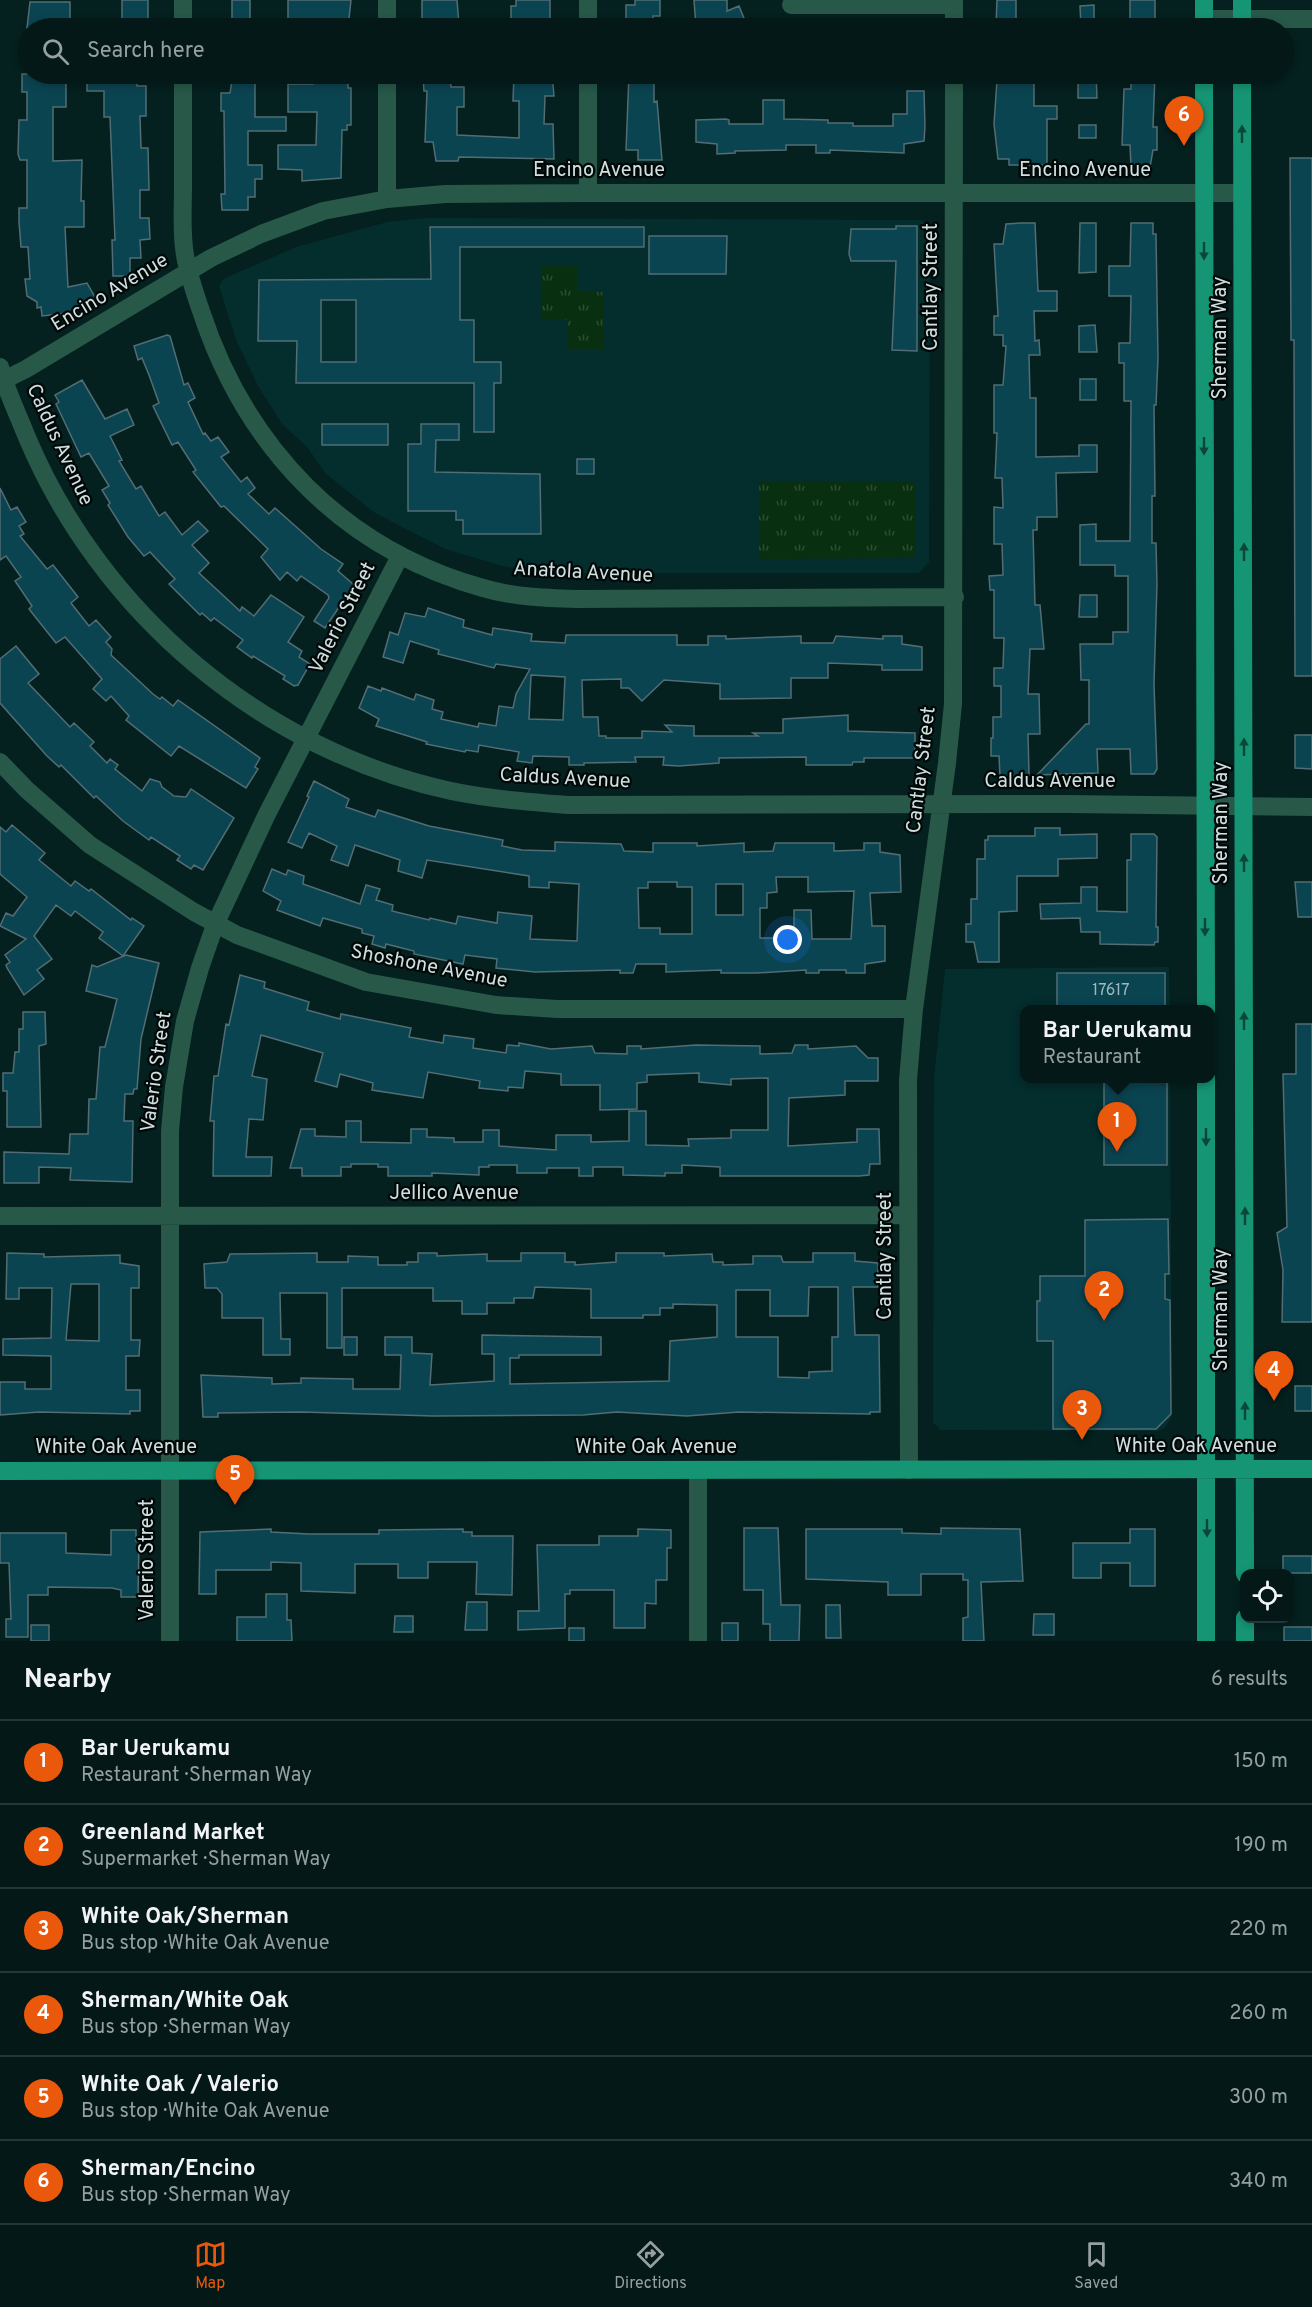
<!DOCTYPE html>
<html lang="en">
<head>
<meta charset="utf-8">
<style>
	:root { --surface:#031817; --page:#112524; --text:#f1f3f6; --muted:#97a0a1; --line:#243736; --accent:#ea580c }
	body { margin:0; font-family:Overpass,sans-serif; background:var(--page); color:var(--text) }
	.controls { position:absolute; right:18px; bottom:18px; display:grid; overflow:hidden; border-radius:12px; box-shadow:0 3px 9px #0003 }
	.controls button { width:54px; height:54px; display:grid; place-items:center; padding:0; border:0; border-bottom:2px solid var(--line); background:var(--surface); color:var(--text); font:30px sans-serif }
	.you { position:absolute; left:788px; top:940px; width:21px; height:21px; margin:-15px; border:4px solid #fff; border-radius:50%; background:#1a73e8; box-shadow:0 0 0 9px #1a73e833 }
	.badge { display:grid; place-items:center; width:39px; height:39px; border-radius:50%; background:var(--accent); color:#fff; font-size:20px; font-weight:700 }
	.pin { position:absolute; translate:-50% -50px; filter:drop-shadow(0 2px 3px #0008) }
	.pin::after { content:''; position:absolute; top:32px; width:21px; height:18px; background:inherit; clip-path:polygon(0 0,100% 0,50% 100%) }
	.popup { position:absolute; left:1020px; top:1005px; width:195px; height:78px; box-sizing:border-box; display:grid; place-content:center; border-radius:12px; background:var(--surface); filter:drop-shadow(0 2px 4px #0005); font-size:20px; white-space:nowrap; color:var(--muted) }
	.popup b { font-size:22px; color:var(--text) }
	.popup::after { content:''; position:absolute; left:50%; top:100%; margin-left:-12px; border:12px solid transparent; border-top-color:var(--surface) }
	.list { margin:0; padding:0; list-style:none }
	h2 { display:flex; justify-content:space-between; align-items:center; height:78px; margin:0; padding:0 24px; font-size:26px }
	h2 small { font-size:20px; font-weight:400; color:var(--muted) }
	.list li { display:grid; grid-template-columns:39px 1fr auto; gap:18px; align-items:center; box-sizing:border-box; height:84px; padding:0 24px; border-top:2px solid var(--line) }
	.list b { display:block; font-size:22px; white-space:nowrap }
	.list p { margin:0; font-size:20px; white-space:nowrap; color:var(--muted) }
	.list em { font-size:20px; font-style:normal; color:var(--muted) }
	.icon { flex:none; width:33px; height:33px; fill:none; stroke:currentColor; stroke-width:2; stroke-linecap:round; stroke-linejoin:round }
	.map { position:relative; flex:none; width:1312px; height:1641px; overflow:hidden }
	.search { position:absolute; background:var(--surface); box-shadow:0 3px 9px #0003; left:18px; right:18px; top:18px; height:66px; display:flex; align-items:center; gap:15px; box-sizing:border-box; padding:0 21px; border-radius:33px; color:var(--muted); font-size:22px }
	.sheet { height:582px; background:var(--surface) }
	nav { display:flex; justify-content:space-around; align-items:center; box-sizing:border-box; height:84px; border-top:2px solid var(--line); background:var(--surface); font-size:16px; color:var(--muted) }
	nav a { display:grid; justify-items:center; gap:3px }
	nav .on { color:var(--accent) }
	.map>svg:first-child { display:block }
	.built { fill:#042d2d }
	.grass { fill:url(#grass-tufts) }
	.building { fill:#0b4451; stroke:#526d74; stroke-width:1.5; fill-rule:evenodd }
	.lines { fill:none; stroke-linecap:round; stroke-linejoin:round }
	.minor { stroke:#275848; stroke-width:18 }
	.major { stroke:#169575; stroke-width:18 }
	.oneway { fill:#0a4738 }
	.labels { text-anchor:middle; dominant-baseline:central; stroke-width:4.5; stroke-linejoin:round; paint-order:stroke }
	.number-label { font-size:16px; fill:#9fb9bc }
	.street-label { font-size:20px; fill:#d0e0df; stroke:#010807 }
</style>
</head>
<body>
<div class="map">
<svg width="1312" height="1641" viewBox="0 0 1312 1641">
	<defs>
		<pattern id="grass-tufts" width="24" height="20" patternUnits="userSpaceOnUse" patternTransform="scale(1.5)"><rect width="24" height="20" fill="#083010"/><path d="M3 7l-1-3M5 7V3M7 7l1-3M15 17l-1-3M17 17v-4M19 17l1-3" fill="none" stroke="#2b4e32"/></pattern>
	</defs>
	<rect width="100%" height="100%" fill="#04201f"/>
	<!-- built -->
	<path class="built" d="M423 218 921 220 930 225 929 562 919 573H549L502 566 445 549 375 513 326 474 307 447 282 424 258 386 236 340 219 286 223 279 296 247 387 222Z
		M1169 967 1170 1009 1024 1010V1078L1170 1079 1172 1416 1165 1428 1158 1431 940 1430 933 1422 934 1077 945 969Z"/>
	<!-- grass -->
	<path class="grass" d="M542 266H577V292H604V349H567V320L541 319Z
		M759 481H911L915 485V558L759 559Z"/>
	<!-- building -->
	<path class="building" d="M122 0H148V28H122Z
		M232 0H250V21H232Z
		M288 0H351L348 28H288Z
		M422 0H457L459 25H441V20L422 19Z
		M516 0H550V28H511V6H516Z
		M635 0H660V16H653V23L626 22V5H635Z
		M694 0H727V11L739 6 748 28H696Z
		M997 0H1016V28H1000V25H996Z
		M1130 0H1155V28H1130Z
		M30 2H70V19H64V28H27Z
		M1094 5V28H1081L1080 6Z
		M22 74H55V78H66V107H53V161L82 160 81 201H84V227H65L68 287 87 283 95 297 69 313 42 316 41 307 37 308V302L27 296 25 279H30L28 247H21L19 222V208H27V160H20L18 154 19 120H27V92H22Z
		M233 74H255V117H286V131H248V165H262V179H255V197H248V210H222L221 194H225L224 111H221V93H230Z
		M313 74H348V88H351V125H347V130H342L341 178 302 181V170L278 169V145H316L317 112H288V84H313Z
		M514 74H552L554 96H545L544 124H553L554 159 459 157 458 161H436L433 142H425L427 91H424L423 77 450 75 451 87H464V107H457V135L519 138V101H513Z
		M629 74H654V102L657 101 662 160H638V150H626Z
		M1078 74H1096L1097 98H1078Z
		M1131 74H1155L1153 127H1157V150H1153L1150 167H1131L1130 145H1122L1124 89H1131Z
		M87 76H137V86H146V116H140L141 148H148L149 190H140V218H149L150 239 140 240 141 258H130V276H113L112 240H115L110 117H104V91H87Z
		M997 80H1034V106H1057V119H1047V165H1009V159H998L994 124Z
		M907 91H924L925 126 924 141 904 144V153L830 150V153H816V145H786V150L735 151V153L717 154V144L696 142V120L726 119 729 120V124H763V100H784V119L828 120V123H853V126H893V114H907Z
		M1079 125H1096V138H1079Z
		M1290 158H1312V676H1295L1294 340H1291Z
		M1020 223H1035L1038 291H1057V311H1034L1035 341 1039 340 1040 355H1029L1030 398H1036V457L1079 456V445H1097V472L1056 473 1057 517H1037V530H1033L1035 605H1040L1044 649H1030L1028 694H1039L1040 734H1028L1029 775 1000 776 999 756H991V738H993V717H1001V686H994V668H1003L1004 638H994V590H990L989 576 1003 575 1002 544H994V507L1003 508 1002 478H995L997 433H994V385H1003L1006 346H1003V335H994V316H998L994 244H1003L1006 224Z
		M1080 223H1096V272L1079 273Z
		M1131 223H1153V234H1156L1158 358 1156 405H1154L1155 496H1152V543H1156L1157 584 1154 684 1157 769 1154 774H1131L1130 749H1097L1098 773 1037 775 1086 724H1089V680H1081L1080 644H1113V632H1128V576H1115V565H1080V525L1096 524V541H1130L1131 401H1124V363H1119V343H1130L1131 296H1109V266H1130Z
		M896 226H917V351L892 350 896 261H851L849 254 851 229H896Z
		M430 227H644V247H460V320H474V362H501V383H494V432H474V383H296L297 341H258L259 280 431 279ZM321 300H356V362H321Z
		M649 236H727L726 274H649Z
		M1095 325 1097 352H1079V326Z
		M167 335 170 336 184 385 188 383 195 398 188 402 203 434 205 433 211 441 218 437 229 452 221 457 241 482 247 477 255 488 248 494 269 514 275 508 321 549 343 564 338 571 354 585 325 628 314 621 329 598 328 595 301 576 297 581 287 572 280 580 261 557 268 549 224 506 221 507 193 472 196 470 178 442 172 445 153 406 159 403 149 375 142 358 138 360 134 346Z
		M1080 379H1096V400H1080Z
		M82 380 105 419 127 409 134 425 110 436 122 460 119 461 136 489 141 486 159 516 165 512 182 535 198 521 208 531 192 545 209 563 199 573 240 611 242 607 254 616 271 595 304 617 288 642 302 651 299 657 310 664 298 685 294 686 283 679 285 676 253 656 252 658 237 647 243 640 214 618 211 621 202 613 200 615 169 584 175 579 150 552 144 556 128 537 108 505 110 503 102 490 109 486 89 453 81 457 56 404 59 402 55 395Z
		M322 424H388V445H322Z
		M421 424H459V440H436L435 472 540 474 541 534H463V520H456V511H408V444H421Z
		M577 459H594V474H577Z
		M0 488 11 510 17 507 26 522 19 526 24 534 20 536 47 569 53 565 78 597 71 603 89 626 96 620 111 637 106 642 112 649 111 655 153 694 160 699 162 697 173 706 178 700 260 758 255 767 258 769 246 788 179 746 171 756 126 720 129 716 111 696 106 701 93 689 102 679 65 637 56 643 29 609 32 606 15 581 21 577 6 556 0 560Z
		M1080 595H1097V617H1079Z
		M428 608 464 620 463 627 492 635 493 628 532 634 531 641 565 643 566 635H677V645H708V636H726V639L801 636V643H833L836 636 883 639V636H902V644L922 647V670H882V665L828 663V678H791V698L720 699V684L664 680 642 701 629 688H621V679L582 680 583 717H598L599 736H606V738H642V731L672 732 665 725 694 726V736H758L753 733H783V719L848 715V731L915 733V758H864V762H853L852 765H806V757L719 758V763L679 766 663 765 664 757H635L636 762 584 763V765H569V757L533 756 532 763 517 761 519 752 479 745 478 752 466 750 465 752 426 744 427 742 376 726 379 719 359 708 368 686 381 691 382 688 414 700 416 694 434 700 432 709 443 712 441 719 478 727 479 723 496 726 499 706 513 708 516 694 530 669 496 664 494 668 438 654 439 650 410 641 403 663 383 657 390 632 398 635 405 613 425 617ZM531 675 565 677 563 720 529 719Z
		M16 646 39 674 28 683 70 727 74 723 94 742 90 746 107 763 110 759 118 765 115 769 142 791 150 779 160 782 162 787 174 796 186 797 191 789 234 818 203 870 194 865 191 869 177 860 180 856 151 837 149 840 123 821 96 796 94 798 61 765 59 767 47 756 0 703V659Z
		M1295 735H1312V769L1295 768Z
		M314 781 349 799 346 807 375 817 378 810 429 826 503 840 502 846 522 850 555 851V842L621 844 624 851 653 852V843H697V846L744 843V852L773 851 775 843H834V851L864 850V843H880V852L900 855 901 892 870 893 872 926H885V961L865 964V973H846V970H819V973H806V970L757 973H721V970L666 972V964H636L633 973H620V970L535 972 496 968 497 959 465 955 463 964 414 954V951L386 944 385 948 372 944 374 936 362 933V929L323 918 320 926 277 910 281 901 263 891 272 869 286 875 288 870 304 876 303 884 360 904 366 885 380 889 376 900 393 905 392 911 429 920 430 918 456 924 458 916 497 923 498 912 532 916 530 939 577 941 579 884 549 882V888L529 887V876L427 860 422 878 398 871 400 860 355 845 348 866 331 860 337 846 309 833 302 848 288 842 309 797 307 796ZM776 877H808V892L854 891 851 939H812L811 910H794V938H760V908H767V893L777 892ZM648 882H677V887H692V934H660V928H639L638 888H648ZM716 884H743V915H716Z
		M12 825 45 853 39 860 71 886 75 881 89 891 91 889 131 920 132 918 144 926 123 956 99 938 103 932 75 911 71 916 56 905 34 936 52 959 37 970 44 979 24 995 7 968 6 965 10 962 5 955 26 939 0 926 6 913 13 916 27 897 0 874V827L6 832Z
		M1035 828H1060V835L1097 834V858L1058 859V876H1017V911L999 912V962H978L974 942H966V924H971V899H977V859H985V840H988V836H1035Z
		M1131 834H1154L1157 837 1156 927H1158V942H1155L1154 945 1100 944V932H1081L1080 918 1041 919 1040 904 1081 903V887H1097V911L1127 912V860H1131Z
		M1295 882H1312V917H1298Z
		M126 955 159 963 141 1039 137 1089H134L133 1094H125L124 1121H133L132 1182 70 1180 71 1168 39 1167V1183H4V1152L69 1154 70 1134H88L89 1099H96L100 1047H105L117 999 86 991 92 965 97 967Z
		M1057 973H1165V1010H1057Z
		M240 975 265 982 264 988 309 1002 307 1010 340 1019 341 1014 411 1028 409 1037 443 1043 444 1035 474 1039 473 1048 506 1053 507 1045 519 1046V1043L551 1049 592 1046 595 1053 627 1054V1046H641V1049L696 1045 760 1046V1054L792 1053 795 1045H808V1049L856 1046 868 1058H878V1081H845V1095L789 1098 788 1146 857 1142V1129H879L880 1164H870L869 1175 859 1176H720V1167L682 1165V1173H665V1176L623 1175V1167H593V1176H579V1168H547V1173H517V1165H489V1167H479V1175L432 1173V1176H388V1167H378V1164H351V1167H341V1176H302V1168H290L301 1129H315V1136L346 1137V1121H361V1142L411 1143V1129H427V1137L454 1138V1142H483V1130H499V1146L556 1150V1135H591V1142L629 1141V1111H646V1145L689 1146 688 1139 731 1138V1130H768V1078L731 1079V1085L699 1082V1073L647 1075V1082L637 1083V1109L600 1110V1085H561V1074L525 1071 523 1088 508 1087V1091L479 1088 480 1081 428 1072 423 1098 372 1090 373 1083 340 1074 337 1087 315 1081 323 1053 261 1035 252 1076 267 1079 263 1120 249 1119 246 1157H272L271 1176H213L214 1121H210L214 1076H218L226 1024 229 1025Z
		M23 1012H45L46 1044 39 1046 41 1127H7V1091H3V1073H13L15 1052H19V1029H23Z
		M1296 1024H1312V1322H1282L1283 1270 1277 1233 1287 1227 1283 1074H1296Z
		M1104 1078H1167V1165H1104Z
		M1168 1219 1169 1274H1165V1299L1170 1300 1171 1414 1156 1429H1053V1341H1037V1301H1040V1276H1085V1220Z
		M7 1253 44 1254V1257L120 1255V1263L139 1266V1288H131V1340H140L139 1356H126V1390H140V1411H130V1414L39 1412 0 1415V1382H25V1389H51V1356L3 1355V1339L51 1338 52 1288H19V1299H6ZM71 1284H99V1341L66 1340Z
		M317 1253V1262H348V1256L378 1257V1265H407V1262H418V1253H437V1256L487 1254V1261H521V1253H565V1262H575V1265L616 1262V1253H664V1256L712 1254 713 1262H723V1265L753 1264V1256H781L783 1262H813V1253H855V1261L878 1263V1287H853L855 1335H879L880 1412H870V1414L739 1412 687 1416 617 1412 583 1415 433 1416 302 1412 218 1413V1417H203L201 1375 272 1378V1384L301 1383V1378L353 1379V1389H400L401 1355H385V1337H412V1353L432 1354 430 1385 494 1381V1354H482V1335L601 1337V1355H519V1358H510V1384L669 1381 670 1341 717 1337V1305L673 1304V1308H660V1315H643V1318H591V1289L535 1287 533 1298H514V1303H487V1314H462V1301H433V1288H342V1348H327V1293H280L281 1339H290V1355H263V1318H222V1294L217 1288H205L204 1264 227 1262 230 1254ZM809 1287H838V1337H832V1371L809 1372V1378L778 1377V1337H736V1290H770V1316H808Z
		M344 1337H357V1355H344Z
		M1295 1386H1312V1411H1295Z
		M744 1528H778L781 1605H800L799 1641H770V1624H763V1590H744Z
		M941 1528 1020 1529 1023 1581 981 1582 984 1641H963V1618L968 1617V1580H963V1574H921V1595H888V1582L806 1579V1529H902V1533L941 1534Z
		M271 1529V1532L309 1534H379V1530L463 1529V1532H472V1536H513L512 1595 476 1594 477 1562H428V1578H398V1564H355V1593L301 1591V1563L271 1562V1570H216V1594H199L200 1532Z
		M638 1529 671 1530V1548H667V1580H656V1604L645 1603V1628H614V1590H570V1594H565V1628L518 1630V1611H539L537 1545H599V1536H638Z
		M1130 1529H1155V1586H1130V1563H1101V1578H1073V1543H1130Z
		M111 1530H136V1541H139L138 1597H121V1590L112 1588 48 1587V1595H28V1637H6V1619H11L9 1563H0V1533H66V1553L111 1555Z
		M1283 1556H1312V1573H1283Z
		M266 1594H287V1620H291L292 1641H237V1617H266Z
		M467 1602H487V1630H465Z
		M826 1605H840L841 1638H826Z
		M1034 1614H1054V1635H1033Z
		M395 1616H413V1632H394Z
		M722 1623H738V1641H722Z
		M31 1625H49V1641H31Z
		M1284 1627H1312V1641H1284Z
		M569 1628H584V1641H569Z"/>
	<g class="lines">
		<!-- minor -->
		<path class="minor" d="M387 0V28
			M588 0V28
			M954 0V28
			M791 5H954
			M1204 19H1312
			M183 28V0
			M183 74C183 111 183 149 183 187 183 209 181 233 185 255 188 274 195 293 201 311 246 448 343 549 483 588 513 597 545 598 577 599L955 597
			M387 74V199
			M588 74V193
			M0 367C6 390 17 412 26 435 100 613 262 750 451 791 490 799 529 802 568 805L1068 804 1312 807
			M0 382 26 369 211 258 261 234 323 211 387 199 445 194 588 193H1242
			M0 762 27 790 90 845 194 912 237 935 366 982 496 1005 557 1009H914
			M0 1216 908 1215
			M909 1470 908 1080 914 1009 947 763 953 704 954 74
			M170 1641V1131L174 1087 185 1021 200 968 215 925 267 814 400 556
			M698 1641V1470"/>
		<!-- major -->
		<path class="major" d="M1242 0V28
			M1204 28V0
			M1204 74 1206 1010
			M1242 74 1245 1574
			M1206 1078V1641
			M0 1471 1312 1469
			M1245 1641V1618"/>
	</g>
	<!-- one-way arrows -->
	<defs><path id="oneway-solid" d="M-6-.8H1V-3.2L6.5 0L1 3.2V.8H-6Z" transform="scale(1.5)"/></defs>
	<g class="oneway">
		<use href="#oneway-solid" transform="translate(1242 134) rotate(-90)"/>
		<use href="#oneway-solid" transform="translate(1204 251) rotate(90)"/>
		<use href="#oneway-solid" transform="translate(1204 446) rotate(90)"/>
		<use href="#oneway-solid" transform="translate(1244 552) rotate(-90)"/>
		<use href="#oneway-solid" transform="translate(1244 747) rotate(-90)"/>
		<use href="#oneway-solid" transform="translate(1244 863) rotate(-90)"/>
		<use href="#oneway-solid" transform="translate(1205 927) rotate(90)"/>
		<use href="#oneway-solid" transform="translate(1244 1021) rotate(-90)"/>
		<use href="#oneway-solid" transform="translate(1206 1137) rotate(90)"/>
		<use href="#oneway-solid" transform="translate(1245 1216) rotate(-90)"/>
		<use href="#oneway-solid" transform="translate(1245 1411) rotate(-90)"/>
		<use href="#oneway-solid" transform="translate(1207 1528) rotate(90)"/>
	</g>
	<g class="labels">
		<!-- number labels -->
		<g class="number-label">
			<text x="1111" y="991">17617</text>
		</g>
		<!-- street labels -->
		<g class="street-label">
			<text x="599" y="171">Encino Avenue</text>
			<text x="1085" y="171">Encino Avenue</text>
			<text transform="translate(932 287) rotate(-90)">Cantlay Street</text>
			<text transform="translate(110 293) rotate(-31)">Encino Avenue</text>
			<text transform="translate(1221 338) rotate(-90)">Sherman Way</text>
			<text transform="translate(59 445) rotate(65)">Caldus Avenue</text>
			<text transform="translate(583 573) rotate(3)">Anatola Avenue</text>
			<text transform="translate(343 618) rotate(-63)">Valerio Street</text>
			<text transform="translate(922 770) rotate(-83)">Cantlay Street</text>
			<text transform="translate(565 779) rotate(3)">Caldus Avenue</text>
			<text x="1050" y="782">Caldus Avenue</text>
			<text transform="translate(1222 823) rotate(-90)">Sherman Way</text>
			<text transform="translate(429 967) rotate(11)">Shoshone Avenue</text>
			<text transform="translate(157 1072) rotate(-82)">Valerio Street</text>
			<text x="454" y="1194">Jellico Avenue</text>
			<text transform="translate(886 1256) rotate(-90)">Cantlay Street</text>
			<text transform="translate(1222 1310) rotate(-90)">Sherman Way</text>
			<text x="1196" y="1447">White Oak Avenue</text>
			<text x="116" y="1448">White Oak Avenue</text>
			<text x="656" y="1448">White Oak Avenue</text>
			<text transform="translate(148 1560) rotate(-90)">Valerio Street</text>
		</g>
	</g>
</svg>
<div class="controls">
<button><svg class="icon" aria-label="locate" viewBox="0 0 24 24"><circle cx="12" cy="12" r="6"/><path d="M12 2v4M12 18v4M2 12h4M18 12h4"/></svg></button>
</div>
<div class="you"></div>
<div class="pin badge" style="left:1117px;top:1152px">1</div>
<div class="popup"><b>Bar Uerukamu</b>Restaurant</div>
<div class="pin badge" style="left:1104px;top:1321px">2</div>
<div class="pin badge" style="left:1082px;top:1440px">3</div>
<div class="pin badge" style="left:1274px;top:1401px">4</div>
<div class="pin badge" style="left:235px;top:1505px">5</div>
<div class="pin badge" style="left:1184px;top:146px">6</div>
<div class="search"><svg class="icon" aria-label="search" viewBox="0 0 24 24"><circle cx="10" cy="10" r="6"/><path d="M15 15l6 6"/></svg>Search here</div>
</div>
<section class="sheet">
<h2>Nearby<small>6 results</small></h2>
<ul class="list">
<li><span class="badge">1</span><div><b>Bar Uerukamu</b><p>Restaurant · Sherman Way</p></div><em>150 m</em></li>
<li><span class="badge">2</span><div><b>Greenland Market</b><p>Supermarket · Sherman Way</p></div><em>190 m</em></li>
<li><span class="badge">3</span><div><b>White Oak/Sherman</b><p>Bus stop · White Oak Avenue</p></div><em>220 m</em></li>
<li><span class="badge">4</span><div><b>Sherman/White Oak</b><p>Bus stop · Sherman Way</p></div><em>260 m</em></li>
<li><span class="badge">5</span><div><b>White Oak / Valerio</b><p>Bus stop · White Oak Avenue</p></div><em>300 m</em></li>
<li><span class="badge">6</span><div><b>Sherman/Encino</b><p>Bus stop · Sherman Way</p></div><em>340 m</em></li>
</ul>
</section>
<nav>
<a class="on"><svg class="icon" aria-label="map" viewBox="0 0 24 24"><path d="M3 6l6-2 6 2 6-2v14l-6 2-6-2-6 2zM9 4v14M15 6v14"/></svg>Map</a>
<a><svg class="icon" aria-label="directions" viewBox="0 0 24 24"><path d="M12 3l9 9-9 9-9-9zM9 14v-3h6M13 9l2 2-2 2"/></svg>Directions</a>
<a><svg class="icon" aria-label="saved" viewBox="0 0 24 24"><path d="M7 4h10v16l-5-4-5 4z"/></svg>Saved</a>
</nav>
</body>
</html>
